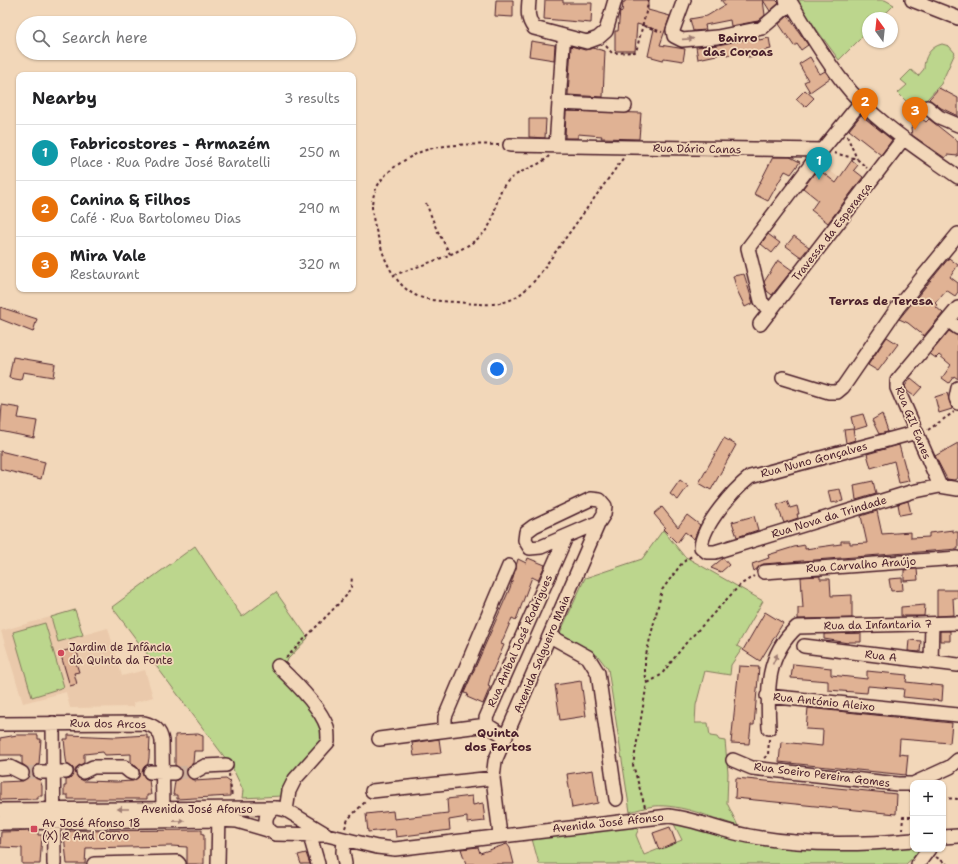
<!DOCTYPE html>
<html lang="en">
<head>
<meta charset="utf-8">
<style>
	:root { --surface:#fff; --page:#f6f6f6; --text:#202124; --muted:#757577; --line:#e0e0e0; --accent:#d93025 }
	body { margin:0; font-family:"Shantell Sans",sans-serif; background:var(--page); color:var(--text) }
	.controls { position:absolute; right:12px; bottom:12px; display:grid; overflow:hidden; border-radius:8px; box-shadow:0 1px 3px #0004 }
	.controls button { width:36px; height:36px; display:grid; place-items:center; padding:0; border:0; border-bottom:1px solid var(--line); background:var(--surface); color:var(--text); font:20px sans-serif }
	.compass { position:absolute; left:862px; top:12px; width:36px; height:36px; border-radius:50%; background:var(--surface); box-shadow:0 1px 3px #0004; rotate:345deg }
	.you { position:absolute; left:497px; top:369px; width:14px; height:14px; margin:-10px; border:3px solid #fff; border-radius:50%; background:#1a73e8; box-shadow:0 0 0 6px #1a73e833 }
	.badge { display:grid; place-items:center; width:26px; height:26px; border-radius:50%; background:var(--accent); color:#fff; font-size:13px; font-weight:700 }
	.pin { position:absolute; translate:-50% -33px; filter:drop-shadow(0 1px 2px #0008) }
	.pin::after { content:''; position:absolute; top:21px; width:14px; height:12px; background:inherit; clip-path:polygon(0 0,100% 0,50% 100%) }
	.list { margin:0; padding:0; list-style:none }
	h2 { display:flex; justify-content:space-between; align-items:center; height:52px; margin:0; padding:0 16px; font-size:17px }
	h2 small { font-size:13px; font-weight:400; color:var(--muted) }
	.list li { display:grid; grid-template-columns:26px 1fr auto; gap:12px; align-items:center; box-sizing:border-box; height:56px; padding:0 16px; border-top:1px solid var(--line) }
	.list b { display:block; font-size:15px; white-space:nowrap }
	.list p { margin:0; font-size:13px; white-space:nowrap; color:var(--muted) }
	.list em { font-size:13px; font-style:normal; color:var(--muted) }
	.icon { flex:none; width:22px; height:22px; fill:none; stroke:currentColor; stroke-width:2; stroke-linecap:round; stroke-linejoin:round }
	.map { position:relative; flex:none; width:958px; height:864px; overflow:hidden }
	.search { position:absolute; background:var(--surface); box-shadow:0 1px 3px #0004; left:16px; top:16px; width:340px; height:44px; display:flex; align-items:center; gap:10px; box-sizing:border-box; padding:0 14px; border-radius:22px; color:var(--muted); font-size:15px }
	.panel { position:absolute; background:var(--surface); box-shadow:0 1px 3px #0004; left:16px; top:72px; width:340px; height:220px; border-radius:8px }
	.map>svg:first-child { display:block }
	.built { fill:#eac9ab }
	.green { fill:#bcd68d; stroke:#837a5c }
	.building { fill:#e0b294; stroke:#4a1f2b; fill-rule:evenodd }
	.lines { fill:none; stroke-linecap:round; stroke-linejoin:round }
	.minor-tunnel { stroke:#d0b29d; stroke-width:13; stroke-dasharray:13 6; stroke-linecap:butt }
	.minor-casing { stroke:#4a1f2b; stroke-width:16 }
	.path { stroke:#4a1f2b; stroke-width:2; stroke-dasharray:3 3; stroke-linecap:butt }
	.minor { stroke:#f2d7b9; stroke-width:13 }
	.oneway { fill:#9e7b72 }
	.poi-dot { fill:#d1495b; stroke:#f2d7b9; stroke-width:1.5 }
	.labels { text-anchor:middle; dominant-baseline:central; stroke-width:3.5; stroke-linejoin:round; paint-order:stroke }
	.street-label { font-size:11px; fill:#4a1f2b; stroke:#f2d7b9 }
	.poi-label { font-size:11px; fill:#4a1f2b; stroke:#f2d7b9; text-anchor:start }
	.neighbourhood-label { font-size:12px; font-weight:bold; fill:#4a1f2b; stroke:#f2d7b9 }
</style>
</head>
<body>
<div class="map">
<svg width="958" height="864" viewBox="0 0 958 864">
	<rect width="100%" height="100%" fill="#f2d7b9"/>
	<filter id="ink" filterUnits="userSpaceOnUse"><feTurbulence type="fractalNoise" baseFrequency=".025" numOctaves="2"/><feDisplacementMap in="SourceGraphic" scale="8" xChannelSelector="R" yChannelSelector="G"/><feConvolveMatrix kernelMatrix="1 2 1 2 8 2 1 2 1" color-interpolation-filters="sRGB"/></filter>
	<g filter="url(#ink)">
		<!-- built -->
		<path class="built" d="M821 164 838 177 824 195 807 182Z
			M75 610 83 635 108 628 122 676 145 670 153 697 133 703 134 707 70 708 66 692 23 703 1 631Z"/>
		<!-- green -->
		<path class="green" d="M795 0H885L894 5 881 18H868V31L839 60Z
			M942 44 949 46 955 53 941 84 916 111 898 93 907 85 901 80 911 70 918 76 924 69C924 57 930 47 942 44Z
			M663 530 684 556 763 601 737 646 742 649 731 665 730 675 705 671 696 705 695 723H708L710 736 717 737 719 740 725 741 728 773 727 803 738 826C712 818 682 804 654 806 646 807 637 810 630 812L608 669 598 656 560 633 585 578 642 559Z
			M195 546 242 617 276 592 308 638 288 659 282 676 323 721V742L292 777 282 796 242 798 243 790 232 767 112 607Z
			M75 610 83 635 58 642 51 617Z
			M45 623 64 687 32 697 13 632Z
			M672 820 713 834 760 844 913 846V849H923L906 864H539L532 839 641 824 636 835 644 855 682 840Z"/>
		<!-- building -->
		<path class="building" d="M496 0H513V17L495 16Z
			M545 0H563V3H592L591 23 544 19Z
			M625 0H648V10L670 16 660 45 685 49 683 61 664 58 663 60 648 56 654 29 637 24 635 51H615V31H618L620 11 622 12 623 2H625Z
			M721 0H763L765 15 758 21 731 26 730 20 705 25 706 30 693 31 690 19 707 16 725 5Z
			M763 0H776L779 3 770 11Z
			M788 16 808 45 801 50 797 44 794 46 779 24Z
			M758 37 759 40 769 38 771 49 761 51 762 55 748 57 747 52 727 55 726 53 698 59 696 47 718 45Z
			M531 41 555 45 554 60 529 56Z
			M571 46 585 50 593 48 605 51 603 97 568 95Z
			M810 57 820 74 825 71 830 78 810 92 804 82 808 80 799 64Z
			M939 88 958 98V116L941 108 929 99Z
			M805 90 814 98 805 107 796 99Z
			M566 111 641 113 639 139 601 138 602 136 578 134V138H565Z
			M861 115 892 140 881 155 849 130Z
			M920 117 926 122 929 119 958 142V156L947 155 945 158 912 135 911 128Z
			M529 119H546L545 138 529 137Z
			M773 157H790L800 162 791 174 785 171 768 201 754 194Z
			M852 160 858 165 854 170 863 177 828 223 811 210 818 200 803 188 818 169 836 183Z
			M768 234 780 243 772 253 761 244Z
			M794 236 809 247 801 257 786 246Z
			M949 258 958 265 950 277 958 283V292L955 296 946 290 935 303 937 305 936 307 943 313 924 336 908 323 899 319Z
			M778 260 792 270 772 295 767 291 764 282Z
			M744 274 753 303 745 307 737 290 733 276Z
			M0 307 37 319 33 332 0 319Z
			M949 331 958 336V379L954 376 949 383 942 378 951 365 939 355 936 358 930 354Z
			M887 337 898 344 878 371 868 365Z
			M13 357 55 364 53 377 23 372 21 380 9 378Z
			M911 378 922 387 914 396 907 391 905 386Z
			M947 393 952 409 939 413 935 397Z
			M2 405 20 408 18 418 37 421 34 438 0 431Z
			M863 414 867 426 854 430 851 417Z
			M882 414 888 432 879 434 872 420Z
			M853 429 855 440 846 443 844 430Z
			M724 438 736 445 711 490 699 483Z
			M958 443V478L954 480 947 479 935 456Z
			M899 445 909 481 899 483 894 461 871 468 867 454Z
			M0 451 45 462 41 479 0 469Z
			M680 480 688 486 678 500 670 494Z
			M873 481 876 494 856 500 854 485Z
			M840 489 843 501 831 503 828 491Z
			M787 501 790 508 797 506 799 514H797L798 518 784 523 777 505Z
			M908 501 911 513 900 515 898 504Z
			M662 507 678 527 687 515 700 525 694 539 685 532 677 543 663 529 665 527 654 514Z
			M877 511 882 534 911 532V538L929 537V533L953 530V532H958V549L763 564 754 571 752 564 769 558 768 555 794 547 805 545V549L841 544V541H850V544L867 543 861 516Z
			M754 516 758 530 737 537 732 522Z
			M528 558 545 565 538 580 532 577 516 620 512 618 501 644 504 645 491 675 488 686 490 687 483 704 467 697 468 694 464 693 510 588 518 559 526 563Z
			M723 558 729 565 721 572 711 568Z
			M917 569 918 580 904 581V570Z
			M820 576V579H830L831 596 852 595V618L798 619V608H803L801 577Z
			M902 578 903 590 891 591 889 579Z
			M937 590H958V598H953L954 615 937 616Z
			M925 605 924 616H901V607Z
			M765 612 783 623 760 661 743 650Z
			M940 631H950V641H940Z
			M861 633V642H848V643L824 639V634Z
			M909 640 921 641 920 652 908 651Z
			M76 648 79 659 75 660 79 672 74 673 77 684 70 686 60 652Z
			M793 664 831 668V675L867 679V671L907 675 906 682 943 686 942 701 903 697 904 689 868 686 867 693 828 690V681L791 678Z
			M739 666 759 667 754 725H751L749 744 731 743Z
			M581 681 586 716 560 720 555 685Z
			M808 708 952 723 950 743 900 739 899 754 908 755 906 775 779 762 781 742 822 746 823 730 806 729Z
			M198 734 203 736V751H194L193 763 187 768V775L194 781 226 779 230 782V796L177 799V795H173L175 781 180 778 182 773 181 769 175 765V735Z
			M17 735H38V739H41L39 764 33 768 32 772 33 776 40 780 42 786V796H38V799L0 800V782L23 781 29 776V769L22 764V755H0V738Z
			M68 735 116 737 147 735V738H150L149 758 148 764 144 767 142 772 145 778 149 780 151 795H147V799H68V795H64V786H66V780L70 779 74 772 73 768 67 764 66 759 64 739H68ZM103 752 105 755 131 754V762L139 769V777L133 781 116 782 84 781 78 778 75 771 77 767 84 763V754Z
			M439 739 441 753 414 756 412 743Z
			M593 770 598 803 572 808 567 774Z
			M736 778 897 794 896 814 735 798Z
			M472 796 473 805 483 803 485 821 467 823V817L449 820 450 830 396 837 395 829 368 832 366 814 393 811 394 819 448 813 447 799Z
			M670 827 676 843 659 850 653 833Z
			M202 830V834H204V864H187V847L171 846 86 848 85 864H67L64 835H69V831Z
			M38 831V835H42L40 864H22V848L0 847 1 832Z
			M507 844 510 848 514 864H466L461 849 478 847 480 853Z
			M306 853 310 864H301L298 855Z"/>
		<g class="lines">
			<!-- minor-tunnel -->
			<path class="minor-tunnel" d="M22 773 40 772
				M174 773 194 772"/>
			<!-- minor casing -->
			<g class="minor-casing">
				<path id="minor" d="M529 0C528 11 527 19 534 28L587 42 598 38 606 31 615 0
					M684 0 673 30 674 36 682 40 717 37 762 28 791 3
					M786 0 791 3C808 30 824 58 843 82 872 120 920 150 958 177
					M912 0 958 18
					M559 103 625 106
					M927 107 939 117 958 125
					M510 145 822 150 861 102
					M556 146 563 45
					M770 312 761 301 748 248 822 150
					M948 320 958 328
					M760 324 903 139
					M783 378 829 392H837L843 387 898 307 958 234
					M958 388 956 398 958 403
					M917 432 750 477C733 491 703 524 701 547L707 552H715L911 492 940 486 958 489
					M940 486 897 388V381L958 308
					M591 499 600 500 605 506 604 514 599 522 541 547 530 548 525 540 526 532 534 526Z
					M764 572 958 558
					M550 636 588 657 598 673 616 799
					M804 646 958 665
					M931 662 932 624
					M278 666C294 681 320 707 327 727 328 731 328 737 328 742L295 779 289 791 286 810
					M767 696 958 715
					M53 723 54 864
					M0 724 144 723C155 726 160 730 162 741L163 809
					M769 728C767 690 766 655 797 627L958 623
					M445 730V717L509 566
					M506 737 487 725 486 718 566 537
					M379 739 487 725
					M733 760 752 768 898 784H913
					M0 768 10 767 22 773
					M40 772H66
					M83 772 93 767H124L130 772 132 773
					M150 772 174 773
					M194 772 205 766 226 765
					M915 783 950 767 958 760
					M372 791 493 778
					M274 808C263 815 263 828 275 834L327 835 377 847 395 849 669 816C697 820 722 831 749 836 802 846 859 845 913 840
					M0 810 278 808 286 810 326 834
					M0 823 219 820 237 821 268 830
					M500 835 493 778 495 761 599 522
					M943 837 958 836
					M344 839 343 852 345 864
					M312 843 318 864
					M94 864 177 862 179 864
					M218 864 219 812
					M918 864 929 849"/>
			</g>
			<!-- path -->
			<path class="path" d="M644 26 662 32
				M606 46 612 53 636 52 649 0
				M847 136 857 159
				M499 145C475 144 440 143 418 153 409 157 400 163 392 169 381 178 373 190 372 205 372 218 376 231 380 243 385 263 396 285 415 295 429 302 450 301 466 303 499 306 513 305 536 279L624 157
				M834 153 857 159 867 168
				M426 203 436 228 450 254
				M394 275C420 265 471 252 487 229 497 215 495 194 507 182 519 169 538 168 549 156
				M928 430 954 412
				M286 658 346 596 351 587 352 577
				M648 683 661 675 686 643 740 585 754 576
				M764 758 768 755 769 739
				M229 774 232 797
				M943 798 958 799
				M645 807 633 765 647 683 645 672V659L662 590 682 563 693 555
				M345 828 348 819 366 801
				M902 830 903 817H911L913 796
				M936 857 947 864"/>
			<!-- minor -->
			<use href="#minor" class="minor"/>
		</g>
		<!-- one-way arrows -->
		<defs><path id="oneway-solid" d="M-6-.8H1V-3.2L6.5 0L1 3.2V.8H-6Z"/></defs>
		<g class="oneway">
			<use href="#oneway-solid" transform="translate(688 39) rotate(-4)"/>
			<use href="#oneway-solid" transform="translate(775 659) rotate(-66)"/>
			<use href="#oneway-solid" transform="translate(123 809) rotate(180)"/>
			<use href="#oneway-solid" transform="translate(179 821) rotate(-1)"/>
		</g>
	</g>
	<!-- markers -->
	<g class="poi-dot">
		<circle cx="61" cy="653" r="4"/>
		<rect x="30" y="825" width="8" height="8" rx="2"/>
	</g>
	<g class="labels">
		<!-- street labels -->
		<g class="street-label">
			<text transform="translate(697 149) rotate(1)">Rua Dário Canas</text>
			<text transform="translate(832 232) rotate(-52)">Travessa da Esperança</text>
			<text transform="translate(913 423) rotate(68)">Rua GIl Eanes</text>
			<text transform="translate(814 460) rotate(-15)">Rua Nuno Gonçalves</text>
			<text transform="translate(829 517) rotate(-17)">Rua Nova da Trindade</text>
			<text transform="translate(861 565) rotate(-4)">Rua Carvalho Araújo</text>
			<text transform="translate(878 625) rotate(-1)">Rua da Infantaria 7</text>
			<text transform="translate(520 641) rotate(-66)">Rua Aníbal José Rodrigues</text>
			<text transform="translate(542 654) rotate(-67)">Avenida Salgueiro Maia</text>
			<text transform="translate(881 656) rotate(7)">Rua A</text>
			<text transform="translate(824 702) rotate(6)">Rua António Aleixo</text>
			<text transform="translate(108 724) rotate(1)">Rua dos Arcos</text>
			<text transform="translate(822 775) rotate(7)">Rua Soeiro Pereira Gomes</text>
			<text x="197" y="809">Avenida José Afonso</text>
			<text transform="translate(608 823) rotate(-6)">Avenida José Afonso</text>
		</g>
		<!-- poi labels -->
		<g class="poi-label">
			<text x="69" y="647">Jardim de Infância<tspan x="69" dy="13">da Quinta da Fonte</tspan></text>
			<text x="42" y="823">Av José Afonso 18<tspan x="42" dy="13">(X) R And Corvo</tspan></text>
		</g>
		<!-- neighbourhood labels -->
		<g class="neighbourhood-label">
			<text x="738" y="38">Bairro<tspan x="738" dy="14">das Coroas</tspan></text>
			<text x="881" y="301">Terras de Teresa</text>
			<text x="498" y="733">Quinta<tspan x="498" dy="14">dos Fartos</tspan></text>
		</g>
	</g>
</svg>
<div class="controls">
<button>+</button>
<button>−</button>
</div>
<svg class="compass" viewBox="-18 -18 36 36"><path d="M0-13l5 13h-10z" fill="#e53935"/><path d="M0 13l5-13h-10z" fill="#757577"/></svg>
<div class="you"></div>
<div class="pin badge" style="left:819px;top:180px;background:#0f9aa8">1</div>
<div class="pin badge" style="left:865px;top:121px;background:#e8710a">2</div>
<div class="pin badge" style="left:915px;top:130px;background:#e8710a">3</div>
<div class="search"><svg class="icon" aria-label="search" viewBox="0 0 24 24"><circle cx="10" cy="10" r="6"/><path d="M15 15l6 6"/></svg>Search here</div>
<section class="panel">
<h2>Nearby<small>3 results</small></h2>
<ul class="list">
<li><span class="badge" style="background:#0f9aa8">1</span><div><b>Fabricostores - Armazém</b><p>Place · Rua Padre José Baratelli</p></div><em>250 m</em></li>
<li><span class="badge" style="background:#e8710a">2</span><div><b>Canina &amp; Filhos</b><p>Café · Rua Bartolomeu Dias</p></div><em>290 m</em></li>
<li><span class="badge" style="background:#e8710a">3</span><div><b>Mira Vale</b><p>Restaurant</p></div><em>320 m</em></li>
</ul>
</section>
</div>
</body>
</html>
